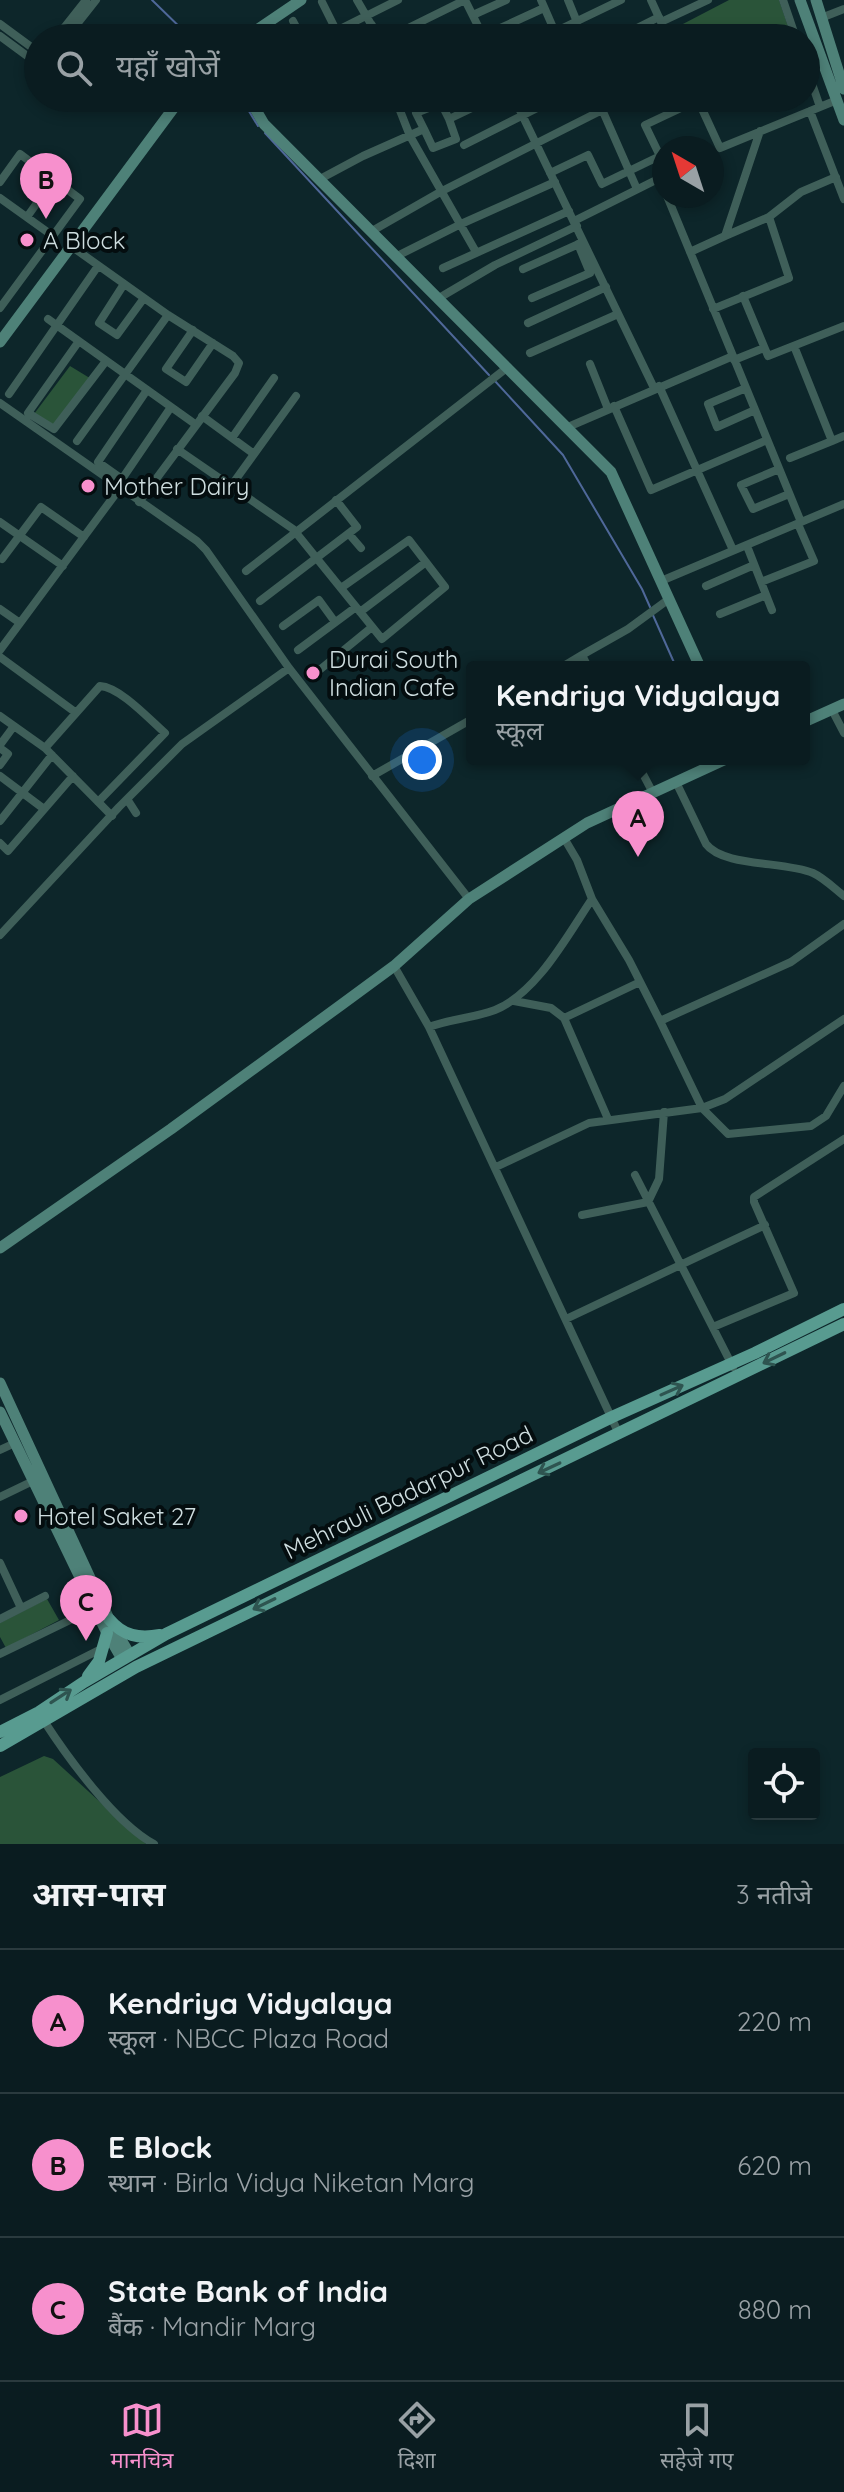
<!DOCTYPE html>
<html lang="hi">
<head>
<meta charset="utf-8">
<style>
	:root { --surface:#0a1c20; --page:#132529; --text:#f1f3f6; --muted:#99a1a5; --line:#2a3a3e; --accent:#f790cd }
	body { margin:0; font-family:Quicksand,"Noto Sans Devanagari",sans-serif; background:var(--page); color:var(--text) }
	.controls { position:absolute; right:24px; bottom:24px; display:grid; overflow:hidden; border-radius:8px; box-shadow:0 4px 12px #0003 }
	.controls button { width:72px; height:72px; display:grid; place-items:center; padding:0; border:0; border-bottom:2px solid var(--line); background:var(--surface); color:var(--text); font:40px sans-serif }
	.compass { position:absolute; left:652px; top:136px; width:72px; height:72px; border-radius:50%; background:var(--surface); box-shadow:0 4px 12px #0003; rotate:321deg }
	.you { position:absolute; left:422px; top:760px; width:28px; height:28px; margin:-20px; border:6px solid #fff; border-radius:50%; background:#1a73e8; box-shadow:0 0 0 12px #1a73e833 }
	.badge { display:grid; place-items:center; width:52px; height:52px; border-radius:50%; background:var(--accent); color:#111; font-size:26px; font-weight:700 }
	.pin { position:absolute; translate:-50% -66px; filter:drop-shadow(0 2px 4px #0008) }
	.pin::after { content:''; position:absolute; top:42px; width:28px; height:24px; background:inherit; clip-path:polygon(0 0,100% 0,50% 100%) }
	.popup { position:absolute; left:466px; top:661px; width:344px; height:104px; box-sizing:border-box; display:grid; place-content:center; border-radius:8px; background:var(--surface); filter:drop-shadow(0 2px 6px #0005); font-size:26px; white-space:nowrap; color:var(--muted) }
	.popup b { font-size:30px; color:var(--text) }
	.popup::after { content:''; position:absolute; left:50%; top:100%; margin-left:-16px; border:16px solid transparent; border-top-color:var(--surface) }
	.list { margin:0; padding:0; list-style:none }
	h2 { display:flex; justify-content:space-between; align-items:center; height:104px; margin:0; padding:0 32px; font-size:34px }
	h2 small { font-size:26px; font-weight:400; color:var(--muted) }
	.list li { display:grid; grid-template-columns:52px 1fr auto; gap:24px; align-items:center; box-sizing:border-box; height:144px; padding:0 32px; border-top:2px solid var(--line) }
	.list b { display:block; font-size:30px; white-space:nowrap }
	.list p { margin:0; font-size:26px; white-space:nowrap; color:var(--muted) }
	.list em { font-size:26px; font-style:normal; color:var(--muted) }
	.icon { flex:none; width:44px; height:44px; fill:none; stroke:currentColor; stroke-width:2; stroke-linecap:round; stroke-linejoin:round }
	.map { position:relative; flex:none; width:844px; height:1844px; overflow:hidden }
	.search { position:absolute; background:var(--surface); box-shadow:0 4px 12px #0003; left:24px; right:24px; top:24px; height:88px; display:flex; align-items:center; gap:20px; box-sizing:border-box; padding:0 28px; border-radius:44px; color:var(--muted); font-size:30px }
	.sheet { height:536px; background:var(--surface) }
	nav { display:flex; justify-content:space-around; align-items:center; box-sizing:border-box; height:112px; border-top:2px solid var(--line); background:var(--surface); font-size:22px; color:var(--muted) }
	nav a { display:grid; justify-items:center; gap:4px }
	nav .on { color:var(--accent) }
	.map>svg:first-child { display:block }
	.green { fill:#2a5439 }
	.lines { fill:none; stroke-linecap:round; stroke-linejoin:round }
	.stream { stroke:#4f6899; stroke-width:2 }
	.street { stroke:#3f5f59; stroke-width:8 }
	.secondary { stroke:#4e8178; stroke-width:11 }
	.primary { stroke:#589b90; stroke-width:12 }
	.oneway { stroke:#2e5450 }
	.poi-dot { fill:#f790cd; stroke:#040d0f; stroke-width:3 }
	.labels { text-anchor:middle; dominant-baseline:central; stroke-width:8; stroke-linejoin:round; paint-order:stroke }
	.poi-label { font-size:24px; fill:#cedddf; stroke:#040d0f; text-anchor:start }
	.street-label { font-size:24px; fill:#cedddf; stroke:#040d0f }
</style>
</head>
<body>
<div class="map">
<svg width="844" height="1844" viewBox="0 0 844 1844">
	<rect width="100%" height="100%" fill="#0d262a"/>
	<!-- green -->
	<path class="green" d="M729 0H779L792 38H686L681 25Z
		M70 366 93 380 58 429 34 414Z
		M47 1599 59 1620 6 1648 0 1637V1623Z
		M44 1756 53 1759 146 1844H0V1777Z"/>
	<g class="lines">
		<!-- stream -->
		<path class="stream" d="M152 0 191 38
			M241 98 258 126
			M265 133 489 375
			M494 380 563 455 642 589 650 607
			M652 613 676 667"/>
		<!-- street -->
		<path class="street" d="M357 0 379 38
			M465 0 484 38
			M541 0 555 32
			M568 0 577 22
			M651 0 661 22
			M783 0 796 38
			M322 2 340 38
			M473 15 506 0
			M821 18 844 9
			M293 21 302 38
			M0 24 38 52
			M0 36 38 64
			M483 36 544 8
			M56 38 86 0
			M66 38 96 0
			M322 38 398 0
			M346 38 372 25
			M388 38 465 0
			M456 38 478 26
			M542 38 621 0
			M617 38 659 17
			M669 38 661 22 708 0
			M806 66 820 107
			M407 98 402 101 399 108 410 136 476 252
			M514 98 654 388
			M597 98 637 189
			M697 98 720 148 837 100
			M810 111 844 199
			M424 129 433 148 456 139 449 119
			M464 145 557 98
			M550 173 588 155 602 184 660 156 645 125 698 100
			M320 179 363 156 424 129 416 113 441 103 449 119 493 98
			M0 182 20 154 80 199 0 308
			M0 198 53 236
			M27 217 54 179
			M574 221 664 176
			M372 231 442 191 626 98
			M725 236 769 217 801 192 836 177
			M71 246 168 315 233 356 239 363 235 373 139 502
			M690 252 725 236 760 131
			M397 256 461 224 555 182
			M443 268 569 211
			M523 269 581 243
			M124 284 99 323 117 335 144 298
			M743 296 768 356 844 326
			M439 298 495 265 577 226
			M532 298 590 273 578 244
			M713 309 789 278 769 217
			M48 319 195 424
			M528 323 606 287
			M193 330 166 369 186 382 213 343
			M79 341 28 413 54 429 106 361
			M794 346 832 441 844 436
			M530 353 618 314
			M733 356 801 522
			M734 360 764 348
			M590 364 608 409
			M659 386 733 550
			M746 388 708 404 717 427 755 410
			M147 390 98 462 122 479 171 407
			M9 394 98 266
			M0 403 197 541 206 550 289 668 469 899
			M614 406 651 490 767 440
			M202 416 254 454
			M568 427 733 356 667 196
			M232 438 274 378
			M77 441 168 315
			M177 449 293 529 382 639 445 587 409 540 341 588
			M790 458 832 441
			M779 469 741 485 753 509 789 494
			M231 486 296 396
			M0 522 63 566
			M349 534 361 548
			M747 546 772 610
			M2 559 41 507 84 537
			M246 571 508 367
			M661 581 844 504
			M761 582 814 561 798 524
			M706 586 754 565
			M260 601 357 527 336 500
			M0 609 20 623
			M360 612 426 562
			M720 614 766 595
			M283 626 319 600 335 622
			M0 650 120 488
			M298 650 356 607
			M582 655 628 629 669 599
			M0 657 75 712
			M562 667 582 655 588 667
			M317 672 372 627
			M832 710 844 733
			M0 716 45 748 112 816
			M0 745 14 726
			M0 748 8 754 0 765
			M45 748 100 686C120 687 150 720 165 733L98 802
			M635 759 653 793
			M0 776 44 809
			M372 776 472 719
			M676 782 706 844C723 867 785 861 813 873 824 878 835 889 844 896
			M127 799 136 813
			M0 821 52 755
			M564 838 577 860 592 899 629 960 660 1021
			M0 843 8 851 73 776
			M844 924 791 962 660 1021 702 1108 725 1099 844 1019
			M0 935 119 807 182 744 289 668
			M394 966 429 1027 619 1434
			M514 1001 551 1008 564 1018 608 1119
			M564 1018 640 982
			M429 1027C450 1019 474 1018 495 1010 537 993 567 936 592 899
			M496 1167 589 1123 702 1108 728 1134 811 1126 826 1116 844 1086
			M635 1175 733 1367
			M582 1215 648 1202 659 1179 664 1112
			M566 1319 765 1225
			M713 1327 794 1293 754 1202V1197L844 1139
			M0 1450 15 1443
			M0 1497 33 1481
			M0 1563 21 1608
			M0 1619 45 1596
			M0 1654 95 1608
			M0 1700 103 1648
			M44 1721C68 1758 115 1823 154 1844"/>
		<!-- secondary -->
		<path class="secondary" d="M800 0 844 120
			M816 0 844 89
			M245 38 301 0
			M249 98 264 124 611 472 700 667
			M0 342 181 98
			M804 722 844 704
			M0 1248 171 1129 341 1005 394 966 469 899 587 823 726 759
			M0 1383 109 1619 130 1655
			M0 1412 107 1633 122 1659"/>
		<!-- primary -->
		<path class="primary" d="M109 1619C123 1636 139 1639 160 1635
			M88 1676 99 1661 107 1633
			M0 1732 39 1712 84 1682 166 1634 612 1417 755 1353 844 1309
			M0 1746 136 1667 844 1324"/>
	</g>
	<!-- one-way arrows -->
	<defs><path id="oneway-shaft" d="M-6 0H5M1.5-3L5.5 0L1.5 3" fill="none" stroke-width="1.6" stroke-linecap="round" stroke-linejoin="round" transform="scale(2)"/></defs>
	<g class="oneway">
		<use href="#oneway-shaft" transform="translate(774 1358) rotate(154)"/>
		<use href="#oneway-shaft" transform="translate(672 1390) rotate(-24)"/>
		<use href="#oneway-shaft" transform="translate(549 1468) rotate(155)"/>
		<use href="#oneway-shaft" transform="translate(264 1604) rotate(154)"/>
		<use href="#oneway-shaft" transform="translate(61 1696) rotate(-33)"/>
	</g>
	<!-- markers -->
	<g class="poi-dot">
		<circle cx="27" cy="240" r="8"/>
		<circle cx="88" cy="486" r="8"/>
		<circle cx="313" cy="673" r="8"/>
		<circle cx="21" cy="1516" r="8"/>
	</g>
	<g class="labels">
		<!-- poi labels -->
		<g class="poi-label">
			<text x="43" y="240">A Block</text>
			<text x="104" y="486">Mother Dairy</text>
			<text x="329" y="659">Durai South<tspan x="329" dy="28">Indian Cafe</tspan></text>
			<text x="37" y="1516">Hotel Saket 27</text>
		</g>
		<!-- street labels -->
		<g class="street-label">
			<text transform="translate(408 1492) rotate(-26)">Mehrauli Badarpur Road</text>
		</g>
	</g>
</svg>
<div class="controls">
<button><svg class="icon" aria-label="locate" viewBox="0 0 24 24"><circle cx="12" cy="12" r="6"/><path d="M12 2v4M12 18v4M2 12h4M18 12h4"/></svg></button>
</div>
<svg class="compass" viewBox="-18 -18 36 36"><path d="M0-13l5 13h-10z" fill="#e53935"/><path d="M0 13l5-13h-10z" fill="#99a1a5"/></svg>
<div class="you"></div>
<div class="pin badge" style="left:638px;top:857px">A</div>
<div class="popup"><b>Kendriya Vidyalaya</b>स्कूल</div>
<div class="pin badge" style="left:46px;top:219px">B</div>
<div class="pin badge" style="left:86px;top:1641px">C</div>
<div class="search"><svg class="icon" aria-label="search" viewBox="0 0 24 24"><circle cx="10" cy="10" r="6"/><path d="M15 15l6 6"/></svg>यहाँ खोजें</div>
</div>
<section class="sheet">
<h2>आस-पास<small>3 नतीजे</small></h2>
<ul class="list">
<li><span class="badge">A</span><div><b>Kendriya Vidyalaya</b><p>स्कूल · NBCC Plaza Road</p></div><em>220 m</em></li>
<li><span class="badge">B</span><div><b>E Block</b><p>स्थान · Birla Vidya Niketan Marg</p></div><em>620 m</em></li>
<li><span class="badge">C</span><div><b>State Bank of India</b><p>बैंक · Mandir Marg</p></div><em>880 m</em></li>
</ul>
</section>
<nav>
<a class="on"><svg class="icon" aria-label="map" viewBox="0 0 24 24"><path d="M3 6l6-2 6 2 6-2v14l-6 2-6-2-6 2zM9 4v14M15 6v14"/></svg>मानचित्र</a>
<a><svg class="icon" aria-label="directions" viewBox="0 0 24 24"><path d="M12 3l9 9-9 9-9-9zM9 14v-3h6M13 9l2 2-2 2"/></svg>दिशा</a>
<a><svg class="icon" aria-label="saved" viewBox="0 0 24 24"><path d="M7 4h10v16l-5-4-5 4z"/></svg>सहेजे गए</a>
</nav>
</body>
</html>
